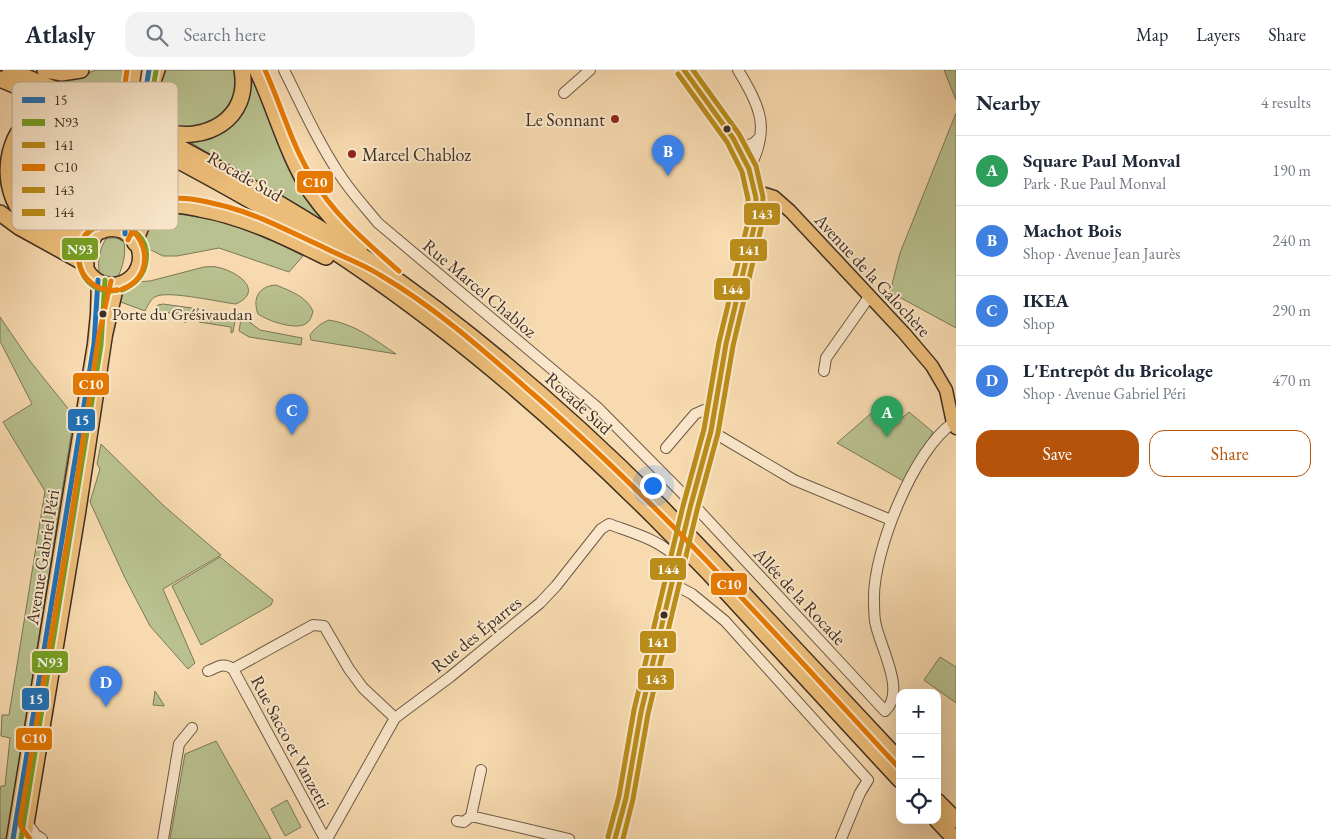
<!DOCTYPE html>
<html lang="en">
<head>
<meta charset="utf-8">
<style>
	:root { --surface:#fff; --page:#f2f2f3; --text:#1f2937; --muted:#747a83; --line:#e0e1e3; --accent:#b45309 }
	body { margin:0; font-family:"EB Garamond",serif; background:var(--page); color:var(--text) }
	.controls { position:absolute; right:15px; bottom:15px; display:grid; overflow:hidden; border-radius:10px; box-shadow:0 5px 20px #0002 }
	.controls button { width:45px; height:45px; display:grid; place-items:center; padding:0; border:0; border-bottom:1px solid var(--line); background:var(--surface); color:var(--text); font:25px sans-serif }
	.you { position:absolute; left:652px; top:415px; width:18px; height:18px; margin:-12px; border:4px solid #fff; border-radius:50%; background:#1a73e8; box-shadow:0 0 0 8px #1a73e833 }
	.badge { display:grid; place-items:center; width:32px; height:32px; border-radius:50%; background:var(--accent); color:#fff; font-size:16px; font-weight:700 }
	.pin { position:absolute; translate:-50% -41px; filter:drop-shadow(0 1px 2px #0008) }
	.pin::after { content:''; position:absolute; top:26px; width:18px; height:15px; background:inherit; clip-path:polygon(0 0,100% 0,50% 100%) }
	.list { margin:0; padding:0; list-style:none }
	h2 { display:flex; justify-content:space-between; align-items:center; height:65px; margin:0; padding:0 20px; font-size:21px }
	h2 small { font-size:16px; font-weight:400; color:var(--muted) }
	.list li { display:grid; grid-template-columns:32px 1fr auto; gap:15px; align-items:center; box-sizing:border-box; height:70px; padding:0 20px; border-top:1px solid var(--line) }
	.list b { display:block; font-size:19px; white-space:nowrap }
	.list p { margin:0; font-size:16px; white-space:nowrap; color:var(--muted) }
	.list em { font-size:16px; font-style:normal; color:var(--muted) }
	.actions { display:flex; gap:10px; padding:15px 20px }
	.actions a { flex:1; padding:11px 0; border:1px solid var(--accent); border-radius:15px; text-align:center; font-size:18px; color:var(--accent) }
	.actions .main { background:var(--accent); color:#fff }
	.icon { flex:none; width:28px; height:28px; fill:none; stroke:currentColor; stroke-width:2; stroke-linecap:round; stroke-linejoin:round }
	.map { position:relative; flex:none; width:956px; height:769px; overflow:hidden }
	header { display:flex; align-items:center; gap:30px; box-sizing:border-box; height:70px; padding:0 25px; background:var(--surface); border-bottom:1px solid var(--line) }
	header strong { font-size:24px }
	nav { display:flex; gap:28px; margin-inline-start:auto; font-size:18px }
	.search { width:350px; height:45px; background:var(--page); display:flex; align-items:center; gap:12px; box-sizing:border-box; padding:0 18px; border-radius:15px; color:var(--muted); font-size:19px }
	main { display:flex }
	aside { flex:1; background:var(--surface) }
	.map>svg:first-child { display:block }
	.green { fill:#b8c18f; stroke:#7c7858 }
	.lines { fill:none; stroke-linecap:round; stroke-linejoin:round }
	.minor-casing { stroke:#6d5945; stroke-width:12 }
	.major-casing { stroke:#3f2e22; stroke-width:15 }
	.highway-casing { stroke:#3f2e22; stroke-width:18 }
	.minor { stroke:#fae7cb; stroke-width:10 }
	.major { stroke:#ecbd78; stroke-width:12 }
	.highway { stroke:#ecbd78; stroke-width:15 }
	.highway-bridge-casing { stroke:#3f2e22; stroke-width:18; stroke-linecap:butt }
	.highway-bridge { stroke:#ecbd78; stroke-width:15 }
	.bus-1-casing { stroke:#fae7cb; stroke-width:9 }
	.bus-2-casing { stroke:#fae7cb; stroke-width:9 }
	.bus-3-casing { stroke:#fae7cb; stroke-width:9 }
	.bus-4-casing { stroke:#fae7cb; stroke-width:9 }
	.bus-5-casing { stroke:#fae7cb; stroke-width:9 }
	.bus-6-casing { stroke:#fae7cb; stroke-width:9 }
	.bus-1 { stroke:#1f72b9; stroke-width:5 }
	.bus-2 { stroke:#78a024; stroke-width:5 }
	.bus-3 { stroke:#ba8d1a; stroke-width:5 }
	.bus-4 { stroke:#e57902; stroke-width:5 }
	.bus-5 { stroke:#ba8d1a; stroke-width:5 }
	.bus-6 { stroke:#ba8d1a; stroke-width:5 }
	.poi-dot { fill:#8f2418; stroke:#fae7cb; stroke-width:2 }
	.bus-dot { fill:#3f2e22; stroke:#fae7cb; stroke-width:2 }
	.labels { text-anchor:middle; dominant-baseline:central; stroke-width:4; stroke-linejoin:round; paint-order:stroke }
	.bus-label { font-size:17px; fill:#3f2e22; stroke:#fae7cb; text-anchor:start }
	.poi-label { font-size:18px; fill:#3f2e22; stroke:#fae7cb; text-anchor:end }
	.street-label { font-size:18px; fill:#3f2e22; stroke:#fae7cb }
	.key { fill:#fae7cb; stroke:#c2b098; stroke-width:1 }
	.key-label { font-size:14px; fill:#3f2e22 }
	.line-badge { stroke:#fae7cb; stroke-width:2 }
	.badge-label { font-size:14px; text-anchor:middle; font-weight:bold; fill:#fff }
</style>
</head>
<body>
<header>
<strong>Atlasly</strong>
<div class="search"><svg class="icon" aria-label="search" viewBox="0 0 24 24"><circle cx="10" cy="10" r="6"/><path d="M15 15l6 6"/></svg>Search here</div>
<nav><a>Map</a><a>Layers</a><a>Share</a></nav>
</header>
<main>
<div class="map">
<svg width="956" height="769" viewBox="0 0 956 769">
	<rect width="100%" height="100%" fill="#f7daaf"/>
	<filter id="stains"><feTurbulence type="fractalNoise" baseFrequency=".004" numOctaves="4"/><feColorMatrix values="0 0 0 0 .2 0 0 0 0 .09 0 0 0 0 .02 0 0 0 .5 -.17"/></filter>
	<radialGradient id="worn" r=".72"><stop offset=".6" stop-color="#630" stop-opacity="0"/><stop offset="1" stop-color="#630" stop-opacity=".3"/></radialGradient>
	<!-- green -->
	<path class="green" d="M96 0H124L118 30 62 9 78 7Z
		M163 0H236L239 7 233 34 220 50 201 59H177L151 47Z
		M944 0H956V30Z
		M254 7 293 107 334 156 332 159 190 72C200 70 220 66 227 60 240 47 249 24 254 7Z
		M956 43V258L890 222 900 183Z
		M66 54 91 61 116 78 104 143 95 154 78 159 52 158 33 149 12 127V81L29 63Z
		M165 142 239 153 303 186 289 202 219 178 177 186H163L143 176V164L158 147Z
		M110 168H116L124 172C126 186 123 195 118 207L111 208 99 203C98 190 99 180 106 169Z
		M204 197C208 197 212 196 216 197 235 200 266 220 236 234 219 232 171 221 157 226 151 228 148 235 145 241L118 231 121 223 127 216 137 212 150 211Z
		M276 215C290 221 306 226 313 241 312 245 311 249 308 252 299 262 268 251 258 244 252 228 259 216 276 215Z
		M163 234 199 239 185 253 186 245 154 241 158 235Z
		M213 246 235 250 233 262 231 263V257L199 252 204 248Z
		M0 247 30 291 74 346 7 769H0V720L1 716H5L10 668 1 666 2 645H9L45 421 3 352 32 334 0 271Z
		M241 249 248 251 260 260 302 268 301 275 249 267 239 261Z
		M329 250C355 254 375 270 396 284L311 270 310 265C315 258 321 253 329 250Z
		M883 333 902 348 909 342 933 362 905 412 837 373Z
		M101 374 164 436 221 485 163 519 195 593 188 599 150 556 125 508 90 432 100 399 97 394Z
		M220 487 273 530 271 535 201 575 172 516Z
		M940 587 956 597V633L924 610Z
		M155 621 164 635V636L153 635Z
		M216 671 271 769H170L185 684Z
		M287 730 301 757 285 766 271 739Z"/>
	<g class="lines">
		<!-- minor casing -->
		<g class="minor-casing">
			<path id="minor" d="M284 0C302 36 318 72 340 105 351 122 365 137 378 153L597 337 692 433 885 641C907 621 879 576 875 551 874 544 874 536 874 529 873 482 914 379 953 353
				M738 0C760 37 771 58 749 99
				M564 23 590 0
				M739 79 754 73 760 67
				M824 301 826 288 869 227
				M711 361 794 410 891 450
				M666 378 695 344 704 340 714 343
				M673 514 692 524 725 551 868 710 860 723 841 769
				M233 599 313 555 324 556 349 599 363 618 395 648
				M233 599 325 769
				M208 601C218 597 223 592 233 599
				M481 700 471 746 569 769
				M457 751 464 752 471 746
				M27 753 36 765 42 769
				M163 769 179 674 192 658
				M327 769 395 648 450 607 540 533 556 516 601 459 609 454C633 463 661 470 679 490"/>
		</g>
		<!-- major casing -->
		<g class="major-casing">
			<path id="major" d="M755 121 774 127 790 141 904 263 932 296 946 320 953 353 956 358
				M85 187a27 27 0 1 1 54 0a27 27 0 1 1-54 0Z
				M103 162 110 150 115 131 135 0
				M125 164 126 134 144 31
				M13 769 94 274 97 244 98 210
				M25 769 79 443 106 265 118 213
				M615 769 626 728 641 642 690 438 711 361 726 274 755 153 756 128 749 99 733 68 684 0"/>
		</g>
		<!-- highway casing -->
		<g class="highway-casing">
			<path id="highway" d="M10 0 121 48
				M45 0 61 3 81 0
				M257 0C276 40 287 85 311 122 325 142 342 160 360 176
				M0 9 88 46
				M143 39 157 0
				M163 61C205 74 251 49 242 0
				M162 68C226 102 288 137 349 177 462 252 564 340 660 436
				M160 81C225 115 289 151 350 192 461 267 562 355 657 450
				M0 143 19 157 86 194
				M94 167C76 167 58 167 41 159 6 141 0 94 18 63 27 54 39 48 52 47 69 46 85 52 100 57
				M135 173C139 160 144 146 158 139 172 133 186 136 200 139 245 147 285 167 326 187
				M710 488 900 691
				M707 501 900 710
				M937 731 956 750
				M937 750 955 769"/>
		</g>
		<!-- minor -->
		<use href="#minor" class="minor"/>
		<!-- major -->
		<use href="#major" class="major"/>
		<!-- highway -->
		<use href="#highway" class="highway"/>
		<!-- highway-bridge casing -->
		<g class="highway-bridge-casing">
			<path id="highway-bridge" d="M121 48 162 68
				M101 52 160 81
				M660 436 710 488
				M657 450 707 501"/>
		</g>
		<!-- highway-bridge -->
		<use href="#highway-bridge" class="highway-bridge"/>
		<!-- bus-1 casing -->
		<g class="bus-1-casing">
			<path id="bus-1" d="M125 164 126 134 149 0
				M13 769 94 274 98 210"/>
		</g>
		<!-- bus-2 casing -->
		<g class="bus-2-casing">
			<path id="bus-2" d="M132 164 133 135 156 1
				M117 220C100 224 84 214 80 196 67 138 159 143 145 196 142 208 133 215 122 220
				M21 769 101 275 105 210"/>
		</g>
		<!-- bus-3 casing -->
		<g class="bus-3-casing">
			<path id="bus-3" d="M615 769 626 728 641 642 690 438 711 361 726 274 755 153 756 128 749 99 733 68 684 0"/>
		</g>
		<!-- bus-4 casing -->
		<g class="bus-4-casing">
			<path id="bus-4" d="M265 0C281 35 291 73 311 106 333 144 366 172 399 201
				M97 158 103 147 108 129 127 0
				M128 170C150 117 180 125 228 137 261 146 290 162 321 176 340 186 361 193 380 205 435 237 484 281 532 323 664 438 781 570 900 699
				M118 220C76 225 61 166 103 154 143 143 163 205 122 219
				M30 769 21 757 20 752 72 442 99 264 111 211"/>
		</g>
		<!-- bus-5 casing -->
		<g class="bus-5-casing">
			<path id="bus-5" d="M623 769 633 729 648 644 697 440 718 363 733 276 762 154 763 127 756 96 739 64 693 0"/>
		</g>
		<!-- bus-6 casing -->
		<g class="bus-6-casing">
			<path id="bus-6" d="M608 767 619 726 634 640 683 436 704 359 719 272 748 152V129L742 102 727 72 678 4"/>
		</g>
		<!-- bus-1 -->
		<use href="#bus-1" class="bus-1"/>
		<!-- bus-2 -->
		<use href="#bus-2" class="bus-2"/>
		<!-- bus-3 -->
		<use href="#bus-3" class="bus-3"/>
		<!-- bus-4 -->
		<use href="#bus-4" class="bus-4"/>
		<!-- bus-5 -->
		<use href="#bus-5" class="bus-5"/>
		<!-- bus-6 -->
		<use href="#bus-6" class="bus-6"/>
	</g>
	<!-- markers -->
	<g class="poi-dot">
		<circle cx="615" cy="49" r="5"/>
		<circle cx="352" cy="84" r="5"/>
	</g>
	<g class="bus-dot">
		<circle cx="727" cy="59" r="4.5"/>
		<circle cx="103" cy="244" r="4.5"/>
		<circle cx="664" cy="545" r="4.5"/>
	</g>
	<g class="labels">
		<!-- bus labels -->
		<g class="bus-label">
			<text x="112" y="244">Porte du Grésivaudan</text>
		</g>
		<!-- poi labels -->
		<g class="poi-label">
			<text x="605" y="49">Le Sonnant</text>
			<text x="362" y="84" text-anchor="start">Marcel Chabloz</text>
		</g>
		<!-- street labels -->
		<g class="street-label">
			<text transform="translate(245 106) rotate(30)">Rocade Sud</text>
			<text transform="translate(873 205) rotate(47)">Avenue de la Galochère</text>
			<text transform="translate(480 218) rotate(40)">Rue Marcel Chabloz</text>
			<text transform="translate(579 333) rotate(42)">Rocade Sud</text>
			<text transform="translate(42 487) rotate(-81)">Avenue Gabriel Péri</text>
			<text transform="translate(800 526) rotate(47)">Allée de la Rocade</text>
			<text transform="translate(476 564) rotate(-39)">Rue des Éparres</text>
			<text transform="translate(291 672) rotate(62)">Rue Sacco et Vanzetti</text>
		</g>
	</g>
	<!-- legend -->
	<rect x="12" y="12" width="166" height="148" rx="8" class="key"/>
	<rect x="22" y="27" width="23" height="6" fill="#1f72b9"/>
	<rect x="22" y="49" width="23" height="7" fill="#78a024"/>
	<rect x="22" y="72" width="23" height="6" fill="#ba8d1a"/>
	<rect x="22" y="94" width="23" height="7" fill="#e57902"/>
	<rect x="22" y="117" width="23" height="6" fill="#ba8d1a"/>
	<rect x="22" y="139" width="23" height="7" fill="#ba8d1a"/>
	<g class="key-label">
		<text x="54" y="35">15</text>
		<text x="54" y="57">N93</text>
		<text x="54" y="80">141</text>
		<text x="54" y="102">C10</text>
		<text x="54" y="125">143</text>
		<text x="54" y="147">144</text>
	</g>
	<g class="line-badge">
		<rect x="296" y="100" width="38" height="24" rx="5" fill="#e57902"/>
		<rect x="743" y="132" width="38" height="24" rx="5" fill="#ba8d1a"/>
		<rect x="61" y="167" width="38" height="24" rx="5" fill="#78a024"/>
		<rect x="729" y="168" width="39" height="24" rx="5" fill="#ba8d1a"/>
		<rect x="713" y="207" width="38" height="24" rx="5" fill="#ba8d1a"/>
		<rect x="72" y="302" width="38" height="24" rx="5" fill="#e57902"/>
		<rect x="67" y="338" width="29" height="24" rx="5" fill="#1f72b9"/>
		<rect x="649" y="487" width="38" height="24" rx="5" fill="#ba8d1a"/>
		<rect x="710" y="502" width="38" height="24" rx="5" fill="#e57902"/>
		<rect x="639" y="560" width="38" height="24" rx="5" fill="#ba8d1a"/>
		<rect x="31" y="580" width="38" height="24" rx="5" fill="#78a024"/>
		<rect x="637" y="597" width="38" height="24" rx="5" fill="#ba8d1a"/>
		<rect x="21" y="617" width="29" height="24" rx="5" fill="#1f72b9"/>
		<rect x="15" y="657" width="38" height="24" rx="5" fill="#e57902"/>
	</g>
	<g class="badge-label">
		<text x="315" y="117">C10</text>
		<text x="762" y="149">143</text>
		<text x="80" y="184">N93</text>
		<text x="749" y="185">141</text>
		<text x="732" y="224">144</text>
		<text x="91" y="319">C10</text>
		<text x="82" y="355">15</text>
		<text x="668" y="504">144</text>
		<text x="729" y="519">C10</text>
		<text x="658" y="577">141</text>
		<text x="50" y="597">N93</text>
		<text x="656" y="614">143</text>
		<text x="36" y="634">15</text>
		<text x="34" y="673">C10</text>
	</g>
	<rect width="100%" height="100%" filter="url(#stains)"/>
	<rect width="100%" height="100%" fill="url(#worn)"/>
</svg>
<div class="controls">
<button>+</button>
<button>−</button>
<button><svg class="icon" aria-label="locate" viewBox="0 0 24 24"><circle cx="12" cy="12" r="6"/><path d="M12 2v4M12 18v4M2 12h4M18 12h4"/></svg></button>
</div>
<div class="you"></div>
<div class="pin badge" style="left:887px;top:367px;background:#2e9e5b">A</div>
<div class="pin badge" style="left:668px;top:106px;background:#3f7fe0">B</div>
<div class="pin badge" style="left:292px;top:365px;background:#3f7fe0">C</div>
<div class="pin badge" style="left:106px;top:637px;background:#3f7fe0">D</div>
</div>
<aside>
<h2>Nearby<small>4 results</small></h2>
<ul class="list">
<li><span class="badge" style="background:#2e9e5b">A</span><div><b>Square Paul Monval</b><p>Park · Rue Paul Monval</p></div><em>190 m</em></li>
<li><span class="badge" style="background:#3f7fe0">B</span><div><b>Machot Bois</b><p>Shop · Avenue Jean Jaurès</p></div><em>240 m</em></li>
<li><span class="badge" style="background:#3f7fe0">C</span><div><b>IKEA</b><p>Shop</p></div><em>290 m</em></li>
<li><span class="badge" style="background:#3f7fe0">D</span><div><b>L'Entrepôt du Bricolage</b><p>Shop · Avenue Gabriel Péri</p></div><em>470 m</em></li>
</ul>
<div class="actions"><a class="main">Save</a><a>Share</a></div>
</aside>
</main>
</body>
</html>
